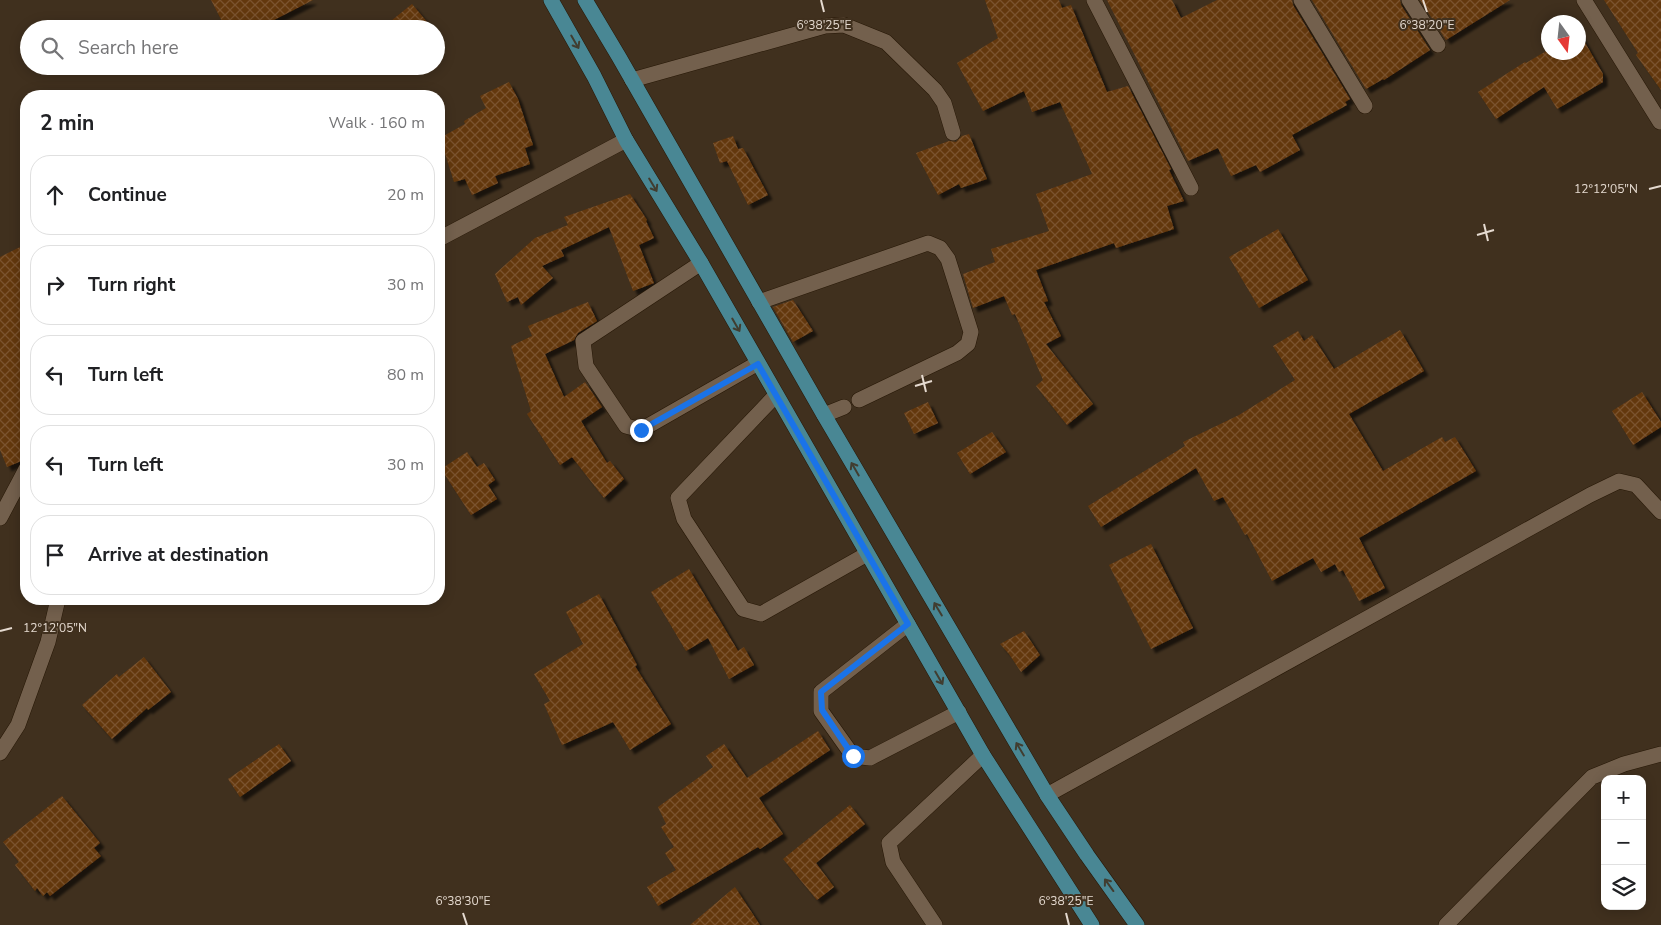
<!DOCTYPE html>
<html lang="en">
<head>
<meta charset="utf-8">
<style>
	:root { --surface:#fff; --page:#f6f6f6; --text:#202124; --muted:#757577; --line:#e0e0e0 }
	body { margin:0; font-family:"Nunito Sans",sans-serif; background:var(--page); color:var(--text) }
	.controls { position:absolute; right:15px; bottom:15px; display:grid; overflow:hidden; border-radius:10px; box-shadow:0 2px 12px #0003 }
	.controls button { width:45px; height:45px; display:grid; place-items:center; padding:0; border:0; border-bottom:1px solid var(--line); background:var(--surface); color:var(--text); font:25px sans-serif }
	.compass { position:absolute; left:1541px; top:15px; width:45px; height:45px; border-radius:50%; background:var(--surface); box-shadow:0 2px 12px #0003; rotate:165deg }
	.stop { position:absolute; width:15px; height:15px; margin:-11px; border:4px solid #1a73e8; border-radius:50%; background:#fff }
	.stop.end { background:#1a73e8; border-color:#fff; box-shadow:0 1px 5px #0008 }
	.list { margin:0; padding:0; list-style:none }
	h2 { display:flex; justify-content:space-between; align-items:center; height:65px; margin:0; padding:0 20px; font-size:21px }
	h2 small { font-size:16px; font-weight:400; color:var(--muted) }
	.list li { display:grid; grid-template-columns:32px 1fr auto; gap:15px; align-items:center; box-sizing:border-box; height:80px; margin:0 10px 10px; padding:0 10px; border:1px solid var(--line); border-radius:20px }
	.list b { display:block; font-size:19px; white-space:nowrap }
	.list em { font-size:16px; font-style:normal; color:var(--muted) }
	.icon { flex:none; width:28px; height:28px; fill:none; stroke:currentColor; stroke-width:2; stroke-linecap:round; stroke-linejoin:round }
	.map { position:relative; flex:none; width:1661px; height:925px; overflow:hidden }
	.search { position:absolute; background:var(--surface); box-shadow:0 2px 12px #0003; left:20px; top:20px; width:425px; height:55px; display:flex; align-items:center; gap:12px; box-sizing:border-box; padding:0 18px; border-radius:28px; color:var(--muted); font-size:19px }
	.panel { position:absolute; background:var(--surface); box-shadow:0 2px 12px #0003; left:20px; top:90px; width:425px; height:515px; border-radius:20px }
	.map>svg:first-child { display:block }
	.building { fill:url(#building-cross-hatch); filter:url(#shadow) }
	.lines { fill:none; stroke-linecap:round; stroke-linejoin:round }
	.minor-casing { stroke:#261706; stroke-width:16 }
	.major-casing { stroke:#261706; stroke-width:16 }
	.minor { stroke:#73604d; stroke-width:15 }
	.major { stroke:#498794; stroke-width:15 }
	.oneway { stroke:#413d30 }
	.route { stroke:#1a73e8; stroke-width:6 }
	.ticks { fill:none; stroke:#e5dad0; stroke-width:2 }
	.ticks-label { font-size:12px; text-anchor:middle; fill:#e5dad0; stroke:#40301e; stroke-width:4; stroke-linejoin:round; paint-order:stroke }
</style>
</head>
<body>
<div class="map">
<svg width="1661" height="925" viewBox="0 0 1661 925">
	<defs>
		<pattern id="building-cross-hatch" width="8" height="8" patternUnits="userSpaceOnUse" patternTransform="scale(1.25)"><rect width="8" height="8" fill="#64370c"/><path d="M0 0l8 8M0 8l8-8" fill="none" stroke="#7a532e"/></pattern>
		<filter id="shadow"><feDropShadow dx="4.5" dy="4.5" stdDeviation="1" flood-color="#0009"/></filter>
	</defs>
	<rect width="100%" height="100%" fill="#40301e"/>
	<!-- building -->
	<path class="building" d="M211 0H313L270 22 273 27 268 29H226Z
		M985 0H1059L1062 8 1071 5 1107 92 1128 86 1171 169 1169 170 1184 201 1167 206 1174 229 1116 248 1114 243 1036 270 1048 301 1044 302 1061 336 1046 344 1093 404 1067 425 1036 386 1043 380 1015 314 1012 315 1004 296 973 308 963 274 995 262 991 249 1049 231 1036 194 1092 174 1060 102 1032 112 1024 91 983 111 957 63 998 38Z
		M1107 0H1172L1181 18 1217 0H1292L1293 5 1350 99 1345 102 1347 105 1292 135 1300 150 1260 172 1256 165 1231 176 1218 148 1188 161Z
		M1312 0H1400L1401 5 1430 50 1384 80 1383 79 1366 89Z
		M1420 0H1510L1446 40Z
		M1604 0H1661V90L1636 55 1638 53Z
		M412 4 433 29H381Z
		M1579 32 1603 74V82L1557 109 1544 87 1496 119 1478 92 1525 62 1526 63 1548 50V52H1578Z
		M509 82 518 99 533 145 525 148 530 164 495 176 498 183 472 195 465 179 454 182 440 138 465 124 464 121 486 108 480 96Z
		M969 134 987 179 961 188 959 184 938 195 916 153 949 141 956 142 962 136Z
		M733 136 738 149 743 148 768 195 748 205 727 161 720 163 713 143Z
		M630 194 647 220 646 221 654 238 639 245 654 283 633 291 609 227 561 250 564 256 542 266 553 278 521 305 518 297 507 302 495 274 535 238 568 225 564 217Z
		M1278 229 1308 280 1259 308 1229 257Z
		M26 244V459L7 467 0 450V257Z
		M793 300 813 331 793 342 773 307Z
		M588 302 597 321 578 333 574 340 545 354 564 397 585 382 602 407 581 421 607 463 610 461 624 479 604 498 572 457 560 465 527 414 531 411 511 346 532 336 528 326Z
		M1400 330 1424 371 1349 414 1383 471 1442 437 1445 442 1455 437 1476 471 1359 538 1385 588 1359 601 1343 570 1339 572 1335 564 1321 572 1313 558 1272 581 1247 534 1245 535 1223 497 1214 501 1196 468 1101 527 1088 506 1185 446 1183 442 1239 415 1295 380 1273 346 1298 331 1304 341 1312 335 1334 369Z
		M1642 392 1661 422V427L1633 445 1612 411Z
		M928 402 938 423 914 434 904 413Z
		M992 432 1006 452 970 474 957 453Z
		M467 452 477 467 484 463 495 480 488 485 497 499 471 515 441 469Z
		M1151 544 1193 628 1151 649 1109 565Z
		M689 569 738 651 744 647 754 665 729 679 708 638 686 651 651 592Z
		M599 594 637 665 635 666 671 724 630 750 613 722 562 745 544 704 550 701 534 674 583 644 566 612Z
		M1024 631 1040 655 1021 672 1009 654 1000 644Z
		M144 657 171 692 148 710 147 708 112 739 82 705 117 674 119 677Z
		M818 731 830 750 759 798 783 834 760 849 758 847 658 906 647 887 676 870 665 853 674 847 661 827 666 824 658 807 713 767 706 756 724 744 747 778Z
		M279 744 291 761 240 797 228 779Z
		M62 796 100 843 94 848 101 856 50 896 47 892 43 896 37 888 35 891 15 865 19 862 3 842Z
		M850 805 865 824 816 863 834 887 817 900 783 859Z
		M735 887 760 925H690Z"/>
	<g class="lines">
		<!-- minor casing -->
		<g class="minor-casing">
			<path id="minor" d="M1094 0 1191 188
				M1301 0 1365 106
				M1409 0 1438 45
				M1584 0 1660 122
				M632 80 825 26 844 25 886 42 935 90 944 103 953 133
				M439 239 626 140
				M701 263 583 341 586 366 626 426 641 430 758 363
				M759 302 928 243 940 248 948 259 971 332 968 344 957 353 859 400
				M776 395 678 498 684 519 743 609 761 614 867 554
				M824 415 844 407
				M0 518 26 469
				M908 624 821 692V711L853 756 870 758 959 712
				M0 753 18 725 48 642 58 599
				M1047 795 1590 495 1619 481 1636 485 1661 512
				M935 925 893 862 889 843 983 755
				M1446 925 1592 777 1624 764 1661 754"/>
		</g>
		<!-- major casing -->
		<g class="major-casing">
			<path id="major" d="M551 0 594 76 626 140 701 263 983 755 1092 925
				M585 0 619 57 824 415 1047 795 1087 855 1137 925"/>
		</g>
		<!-- minor -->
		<use href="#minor" class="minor"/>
		<!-- major -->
		<use href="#major" class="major"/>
	</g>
	<!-- one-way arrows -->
	<defs><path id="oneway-shaft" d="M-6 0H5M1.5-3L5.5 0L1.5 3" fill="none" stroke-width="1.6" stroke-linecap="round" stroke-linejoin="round" transform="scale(1.25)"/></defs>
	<g class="oneway">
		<use href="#oneway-shaft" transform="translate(575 42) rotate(60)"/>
		<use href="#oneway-shaft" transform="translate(653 185) rotate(59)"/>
		<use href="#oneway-shaft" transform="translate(736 325) rotate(60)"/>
		<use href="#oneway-shaft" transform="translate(855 469) rotate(-120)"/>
		<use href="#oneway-shaft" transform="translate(938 609) rotate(-121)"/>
		<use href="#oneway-shaft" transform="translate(939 678) rotate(60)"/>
		<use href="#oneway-shaft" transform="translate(1020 749) rotate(-121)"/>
		<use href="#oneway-shaft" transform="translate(1109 885) rotate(-126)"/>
	</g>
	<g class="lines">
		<!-- route -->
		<path class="route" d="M641 430 758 364 908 624 821 692 822 710 853 756"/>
	</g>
	<!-- ticks -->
	<path class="ticks" d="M821 0 824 12M1423 0 1427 12M1649 189 1661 186M1484 224 1488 241M1477 235 1494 230M922 375 926 392M915 386 932 381M0 631 12 628M463 913 467 925M1066 913 1069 925"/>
	<g class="ticks-label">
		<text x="824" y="29">6°38'25"E</text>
		<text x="1427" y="29">6°38'20"E</text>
		<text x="1606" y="193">12°12'05"N</text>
		<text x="55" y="632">12°12'05"N</text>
		<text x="463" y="905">6°38'30"E</text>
		<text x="1066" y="905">6°38'25"E</text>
	</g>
</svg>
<div class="controls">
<button>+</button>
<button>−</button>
<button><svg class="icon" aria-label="layers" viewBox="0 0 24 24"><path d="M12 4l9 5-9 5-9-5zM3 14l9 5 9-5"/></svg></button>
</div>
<svg class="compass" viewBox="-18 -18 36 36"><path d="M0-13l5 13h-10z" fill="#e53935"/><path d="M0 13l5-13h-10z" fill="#757577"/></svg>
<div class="stop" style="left:853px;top:756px"></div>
<div class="stop end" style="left:641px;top:430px"></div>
<div class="search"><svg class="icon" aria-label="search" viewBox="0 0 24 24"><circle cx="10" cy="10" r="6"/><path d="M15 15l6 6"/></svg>Search here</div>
<section class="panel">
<h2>2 min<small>Walk · 160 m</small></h2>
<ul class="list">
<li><svg class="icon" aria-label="ahead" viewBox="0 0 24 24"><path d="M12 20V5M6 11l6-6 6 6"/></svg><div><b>Continue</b></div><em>20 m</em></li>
<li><svg class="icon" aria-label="right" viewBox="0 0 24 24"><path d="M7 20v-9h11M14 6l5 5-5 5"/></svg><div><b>Turn right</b></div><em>30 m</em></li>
<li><svg class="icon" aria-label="left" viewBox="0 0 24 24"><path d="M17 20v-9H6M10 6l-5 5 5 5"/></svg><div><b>Turn left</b></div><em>80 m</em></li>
<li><svg class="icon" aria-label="left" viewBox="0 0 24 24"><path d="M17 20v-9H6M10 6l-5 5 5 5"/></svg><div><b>Turn left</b></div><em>30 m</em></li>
<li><svg class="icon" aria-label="arrive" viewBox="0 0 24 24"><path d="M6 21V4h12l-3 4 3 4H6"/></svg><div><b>Arrive at destination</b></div></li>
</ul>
</section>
</div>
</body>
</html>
